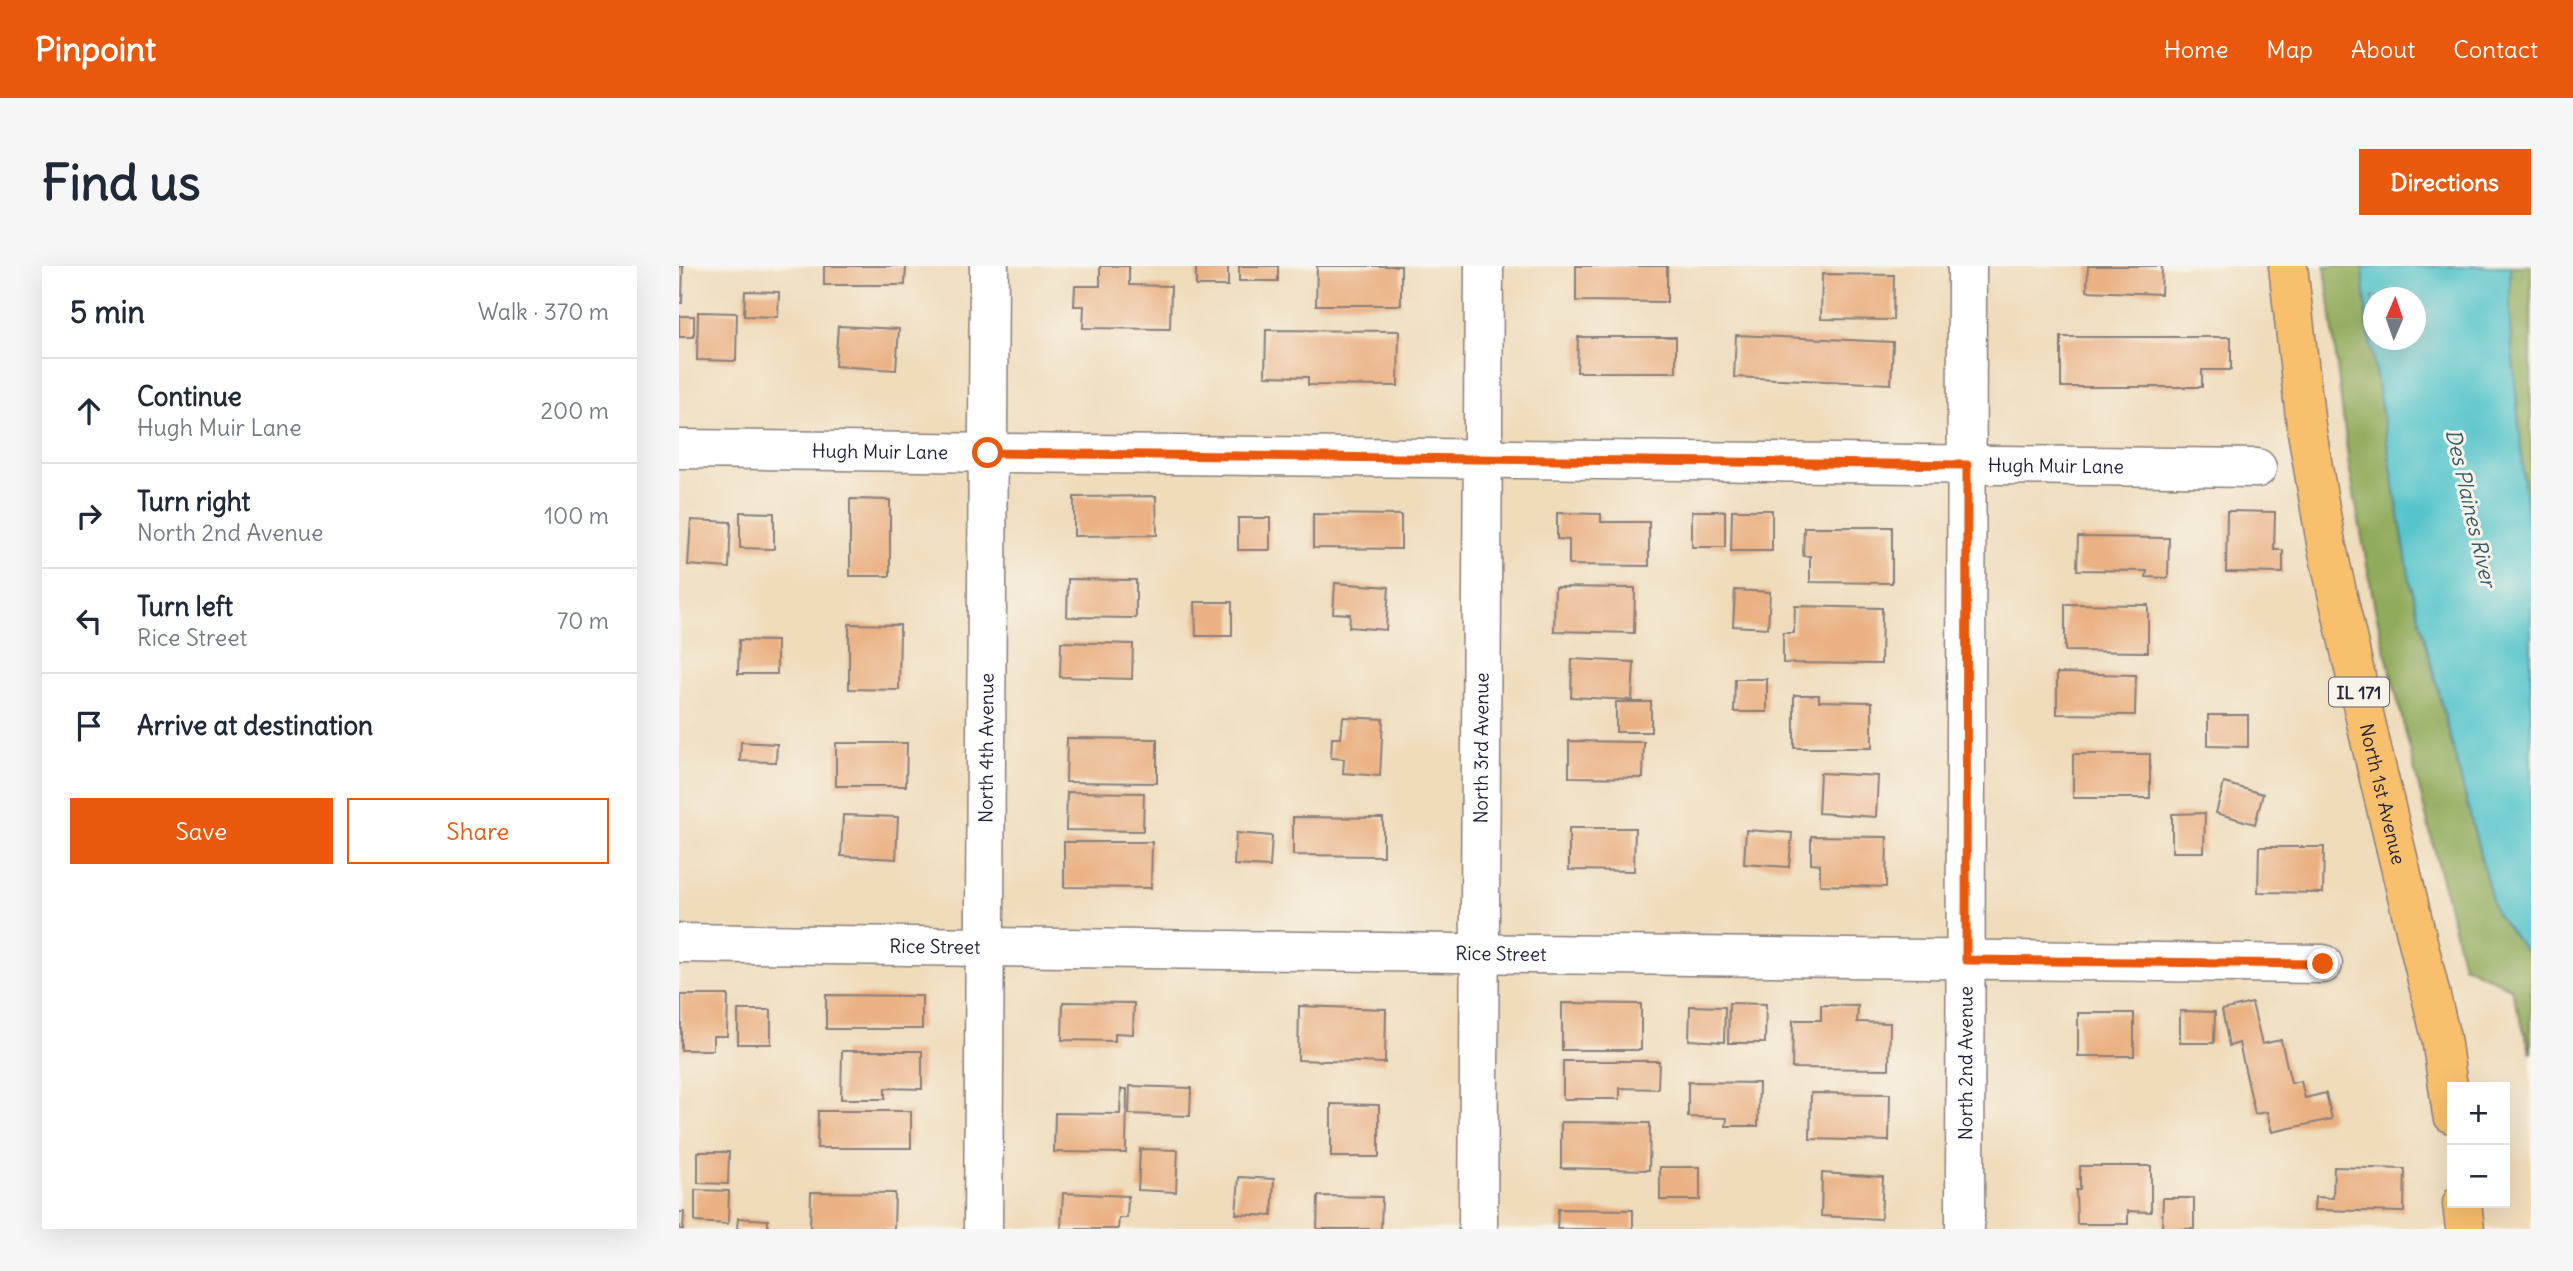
<!DOCTYPE html>
<html lang="en">
<head>
<meta charset="utf-8">
<style>
	:root { --surface:#fff; --page:#f6f6f7; --text:#1f2937; --muted:#747a83; --line:#e0e1e3; --accent:#ea580c }
	body { margin:0; font-family:Delius,sans-serif; background:var(--page); color:var(--text) }
	.controls { position:absolute; right:21px; bottom:21px; display:grid; overflow:hidden; border-radius:0px; box-shadow:0 7px 28px #0002 }
	.controls button { width:63px; height:63px; display:grid; place-items:center; padding:0; border:0; border-bottom:2px solid var(--line); background:var(--surface); color:var(--text); font:35px sans-serif }
	.compass { position:absolute; left:1684px; top:21px; width:63px; height:63px; border-radius:50%; background:var(--surface); box-shadow:0 7px 28px #0002; rotate:2deg }
	.stop { position:absolute; width:21px; height:21px; margin:-16px; border:5px solid #ea580c; border-radius:50%; background:#fff }
	.stop.end { background:#ea580c; border-color:#fff; box-shadow:0 2px 7px #0008 }
	.list { margin:0; padding:0; list-style:none }
	h2 { display:flex; justify-content:space-between; align-items:center; height:91px; margin:0; padding:0 28px; font-size:30px }
	h2 small { font-size:23px; font-weight:400; color:var(--muted) }
	.list li { display:grid; grid-template-columns:46px 1fr auto; gap:21px; align-items:center; box-sizing:border-box; height:105px; padding:0 28px; border-top:2px solid var(--line) }
	.list b { display:block; font-size:26px; white-space:nowrap }
	.list p { margin:0; font-size:23px; white-space:nowrap; color:var(--muted) }
	.list em { font-size:23px; font-style:normal; color:var(--muted) }
	.actions { display:flex; gap:14px; padding:21px 28px }
	.actions a { flex:1; padding:16px 0; border:2px solid var(--accent); border-radius:0px; text-align:center; font-size:24px; color:var(--accent) }
	.actions .main { background:var(--accent); color:#fff }
	.icon { flex:none; width:38px; height:38px; fill:none; stroke:currentColor; stroke-width:2; stroke-linecap:round; stroke-linejoin:round }
	.map { position:relative; flex:none; width:1852px; height:963px; overflow:hidden; border-radius:0px }
	header { display:flex; align-items:center; gap:42px; box-sizing:border-box; height:98px; padding:0 35px; background:var(--accent); color:#fff }
	header strong { font-size:33px }
	nav { display:flex; gap:38px; margin-inline-start:auto; font-size:24px }
	.intro { display:flex; align-items:center; justify-content:space-between; box-sizing:border-box; height:168px; padding:0 42px }
	h1 { margin:0; font-size:49px }
	.button { padding:18px 32px; border-radius:0px; background:var(--accent); color:#fff; font-size:24px; font-weight:700 }
	main { display:flex; gap:42px; padding:0 42px }
	aside { flex:1; background:var(--surface); border-radius:0px; box-shadow:0 7px 28px #0002 }
	.map>svg:first-child { display:block }
	.forest { fill:#91ab5c; stroke:#5a664c; stroke-width:2 }
	.water { fill:#57c5cb; stroke:#3c7483; stroke-width:2; fill-rule:evenodd }
	.building { fill:#eab183 }
	.lines { fill:none; stroke-linecap:round; stroke-linejoin:round }
	.minor-casing { stroke:#887f7b; stroke-width:41 }
	.major-casing { stroke:#887f7b; stroke-width:41 }
	.minor { stroke:#fff; stroke-width:38 }
	.major { stroke:#f8bf6c; stroke-width:38 }
	.route { stroke:#ea580c; stroke-width:9 }
	.labels { text-anchor:middle; dominant-baseline:central; stroke-width:6; stroke-linejoin:round; paint-order:stroke }
	.shield { fill:#f7f3e8; stroke:#62616f; stroke-width:2 }
	.shield-label { font-size:18px; font-weight:bold; fill:#22223b }
	.street-label { font-size:19px; fill:#22223b; stroke:#f7f3e8 }
	.water-label { font-size:21px; font-style:italic; fill:#355b6d; stroke:#f7f3e8 }
</style>
</head>
<body>
<header>
<strong>Pinpoint</strong>
<nav><a>Home</a><a>Map</a><a>About</a><a>Contact</a></nav>
</header>
<div class="intro"><h1>Find us</h1><a class="button">Directions</a></div>
<main>
<aside>
<h2>5 min<small>Walk · 370 m</small></h2>
<ul class="list">
<li><svg class="icon" aria-label="ahead" viewBox="0 0 24 24"><path d="M12 20V5M6 11l6-6 6 6"/></svg><div><b>Continue</b><p>Hugh Muir Lane</p></div><em>200 m</em></li>
<li><svg class="icon" aria-label="right" viewBox="0 0 24 24"><path d="M7 20v-9h11M14 6l5 5-5 5"/></svg><div><b>Turn right</b><p>North 2nd Avenue</p></div><em>100 m</em></li>
<li><svg class="icon" aria-label="left" viewBox="0 0 24 24"><path d="M17 20v-9H6M10 6l-5 5 5 5"/></svg><div><b>Turn left</b><p>Rice Street</p></div><em>70 m</em></li>
<li><svg class="icon" aria-label="arrive" viewBox="0 0 24 24"><path d="M6 21V4h12l-3 4 3 4H6"/></svg><div><b>Arrive at destination</b></div></li>
</ul>
<div class="actions"><a class="main">Save</a><a>Share</a></div>
</aside>
<div class="map">
<svg width="1852" height="963" viewBox="0 0 1852 963">
	<rect width="100%" height="100%" fill="#f7f3e8"/>
	<filter id="ink" filterUnits="userSpaceOnUse"><feTurbulence type="fractalNoise" baseFrequency=".0143" numOctaves="2"/><feDisplacementMap in="SourceGraphic" scale="14" xChannelSelector="R" yChannelSelector="G"/><feConvolveMatrix kernelMatrix="1 2 1 2 8 2 1 2 1" color-interpolation-filters="sRGB"/></filter>
	<filter id="wash" filterUnits="userSpaceOnUse"><feTurbulence type="fractalNoise" baseFrequency=".00686" numOctaves="4" result="noise"/><feDisplacementMap in="SourceGraphic" scale="28" xChannelSelector="R" yChannelSelector="G"/><feGaussianBlur stdDeviation="1.57" result="paint"/><feColorMatrix in="noise" values="0 0 0 0 0 0 0 0 0 0 0 0 0 0 0 0 0 1.4 0 .05"/><feComposite in="paint" operator="in"/></filter>
	<g filter="url(#wash)">
		<rect width="100%" height="100%" fill="#efdcbb"/>
		<!-- forest -->
		<path class="forest" d="M1646 0H1684L1688 56 1731 315 1816 646 1852 691V787L1832 722 1784 699 1696 343 1670 200Z
			M1831 0H1852V270L1849 258 1831 62Z"/>
		<!-- water -->
		<path class="water" d="M1684 0H1831V62L1849 258 1852 270V691L1816 646 1731 315 1688 56ZM1694 32H1736V74H1694Z"/>
		<g id="blocks">
			<!-- building -->
			<path class="building" d="M0 0H4L3 37H0Z
				M145 0H227L226 19H145Z
				M421 0H450V19L492 20 491 63 404 62 405 40H395L396 20H421Z
				M517 0H549V20H517Z
				M560 0H599V15H560Z
				M638 0H722V39H637Z
				M897 0H988V36L897 35Z
				M1409 0H1483L1482 28 1408 25Z
				M1143 8 1215 9 1214 54 1142 53Z
				M66 25 100 26 99 51 65 50Z
				M19 46 58 47 57 95 18 94Z
				M0 50H15V71H0Z
				M159 60 220 63 217 104 156 100Z
				M587 64 720 65 719 120 629 119V111L586 110Z
				M1057 69 1214 76 1212 118 1055 111Z
				M899 71H997V106H898Z
				M1382 71H1552V104H1523V121H1382Z
				M477 230 478 269 395 270V231Z
				M171 233 211 234V310H171Z
				M1053 244H1093V285H1052Z
				M1013 245H1046V281H1013Z
				M1548 245 1596 246 1595 284H1604V307L1547 306Z
				M61 246 95 247V283L61 282Z
				M878 247 922 248V256H970V300L890 299V274L878 273Z
				M634 248 722 249V283L634 282Z
				M559 252H591V284H559Z
				M12 254 52 256 50 302 9 299Z
				M1125 261H1213V317L1131 316V290H1124Z
				M1399 271 1490 272 1489 312 1467 311 1468 305 1398 304Z
				M389 313 457 314V352L388 351Z
				M656 317 710 321 707 364 670 361 671 348 654 347Z
				M876 321 956 322 955 367 875 365Z
				M1056 324 1091 326 1089 362 1054 360Z
				M516 336H553V370H517Z
				M1386 338 1469 339V386L1386 385Z
				M1116 340 1203 342 1202 398 1104 397V367H1115Z
				M170 358 221 359 220 424 170 423Z
				M60 374 98 375V408H59Z
				M382 376 454 378 453 413 381 411Z
				M893 393 955 396 953 434 892 431Z
				M1378 407 1457 409 1456 449 1378 448Z
				M1056 413H1088V446H1055Z
				M1115 429H1140V435L1193 436V482H1115Z
				M937 436H972V466H937Z
				M1529 449H1569V481L1529 480Z
				M664 451 704 453 701 510 664 507 665 493 652 492 653 472H662Z
				M388 472 478 473V517L387 516Z
				M890 475 965 476 964 512 890 511Z
				M62 476 98 478 97 496 61 495Z
				M157 477H228L227 520H157Z
				M1394 488H1471V532H1394Z
				M1141 507 1199 510 1197 551 1139 547Z
				M1545 517 1584 528 1576 558 1537 547Z
				M388 526 465 527 464 565 387 564Z
				M1526 547 1525 586H1493V548Z
				M164 549 219 551 217 593 162 590Z
				M614 551 704 552V590L614 589Z
				M890 562H956L955 605 890 604Z
				M1067 564 1113 567 1110 601 1065 598Z
				M557 567 593 570 591 601 555 599Z
				M1132 570 1208 571 1207 621 1141 619V598L1132 597Z
				M385 576H473L472 622 385 621Z
				M1580 581H1645L1644 627 1579 626Z
				M2 729H49L48 770H34V784H2Z
				M147 729 243 730V763H147Z
				M384 736 455 737 454 768 436 767V775L383 774Z
				M883 737 962 738V784H883Z
				M1050 737 1087 738 1086 777H1049Z
				M1573 737 1583 778 1602 774 1612 817 1622 815 1626 832 1647 827 1653 853 1593 866 1588 846 1576 848 1560 777 1550 780 1543 744Z
				M1142 739 1179 740 1178 756 1211 757 1210 803 1113 802 1114 754H1142Z
				M620 740 707 743 706 797 619 794Z
				M1011 740 1046 741 1045 776 1010 774Z
				M59 744H92V778H59Z
				M1501 745 1536 746 1535 777H1501Z
				M1399 747H1455V790H1399Z
				M163 785H243V823L206 822V833H162Z
				M884 795H980L979 823 941 822V833H884Z
				M1009 816 1080 817 1079 860H1047L1048 852 1009 851Z
				M451 820 512 822 511 850 450 848Z
				M442 823H448L447 887 375 886 376 847 441 848Z
				M1132 827 1211 828 1210 875 1131 873Z
				M652 838 700 839V891H652Z
				M139 845H232V882H138Z
				M882 856 971 857 970 904 882 902Z
				M461 883 499 884 497 926 459 924Z
				M19 886H50L49 918 19 917Z
				M1401 900H1472V946L1449 945V958H1398L1397 924H1401Z
				M981 901H1021V934H981Z
				M1655 901 1726 903 1725 946 1635 944 1636 931 1654 932Z
				M1143 907 1204 911 1202 953 1142 950Z
				M560 911 595 913 593 950 557 948Z
				M16 924 50 925 49 958 16 956Z
				M132 926 216 927 215 963H131Z
				M384 927 449 930 448 952H440L439 963H382Z
				M639 930 703 931 702 963H638Z
				M1484 932H1515V963H1483Z
				M879 943 954 944V963H878Z
				M0 946H5L4 963H0Z
				M59 952 89 954V963H58Z"/>
		</g>
	</g>
	<g filter="url(#ink)">
		<use href="#blocks" fill-opacity="0" stroke="#887f7b" stroke-width="2"/>
		<g class="lines">
			<!-- minor casing -->
			<g class="minor-casing">
				<g id="minor">
					<path id="s1" d="M0 183 1578 202"/>
					<path id="s2" d="M0 677 1644 698"/>
					<path id="s3" d="M304 963 310 0"/>
					<path id="s4" d="M799 963 805 0"/>
					<path id="s5" d="M1286 963 1288 0"/>
				</g>
			</g>
			<!-- major casing -->
			<g class="major-casing">
				<g id="major">
					<path id="s6" d="M1609 0 1627 160 1647 277 1693 483 1762 772 1773 848"/>
					<path d="M1783 937 1786 963"/>
				</g>
			</g>
			<!-- minor -->
			<use href="#minor" class="minor"/>
			<!-- major -->
			<use href="#major" class="major"/>
		</g>
	</g>
	<g class="lines" filter="url(#ink)">
		<!-- route -->
		<path class="route" d="M309 187 1288 199 1287 694 1644 698"/>
	</g>
	<g class="labels">
		<!-- shield labels -->
		<rect class="shield" x="1650" y="411.5" width="60" height="29" rx="5"/>
		<g class="shield-label">
			<text x="1680" y="426">IL 171</text>
		</g>
		<!-- street labels -->
		<g class="street-label">
			<text stroke="none"><textPath href="#s1" startOffset="201">Hugh Muir Lane</textPath></text>
			<text stroke="none"><textPath href="#s1" startOffset="1377">Hugh Muir Lane</textPath></text>
			<text stroke="none"><textPath href="#s3" startOffset="481">North 4th Avenue</textPath></text>
			<text stroke="none"><textPath href="#s4" startOffset="481">North 3rd Avenue</textPath></text>
			<text stroke="none"><textPath href="#s6" startOffset="537">North 1st Avenue</textPath></text>
			<text stroke="none"><textPath href="#s2" startOffset="256">Rice Street</textPath></text>
			<text stroke="none"><textPath href="#s2" startOffset="822">Rice Street</textPath></text>
			<text stroke="none"><textPath href="#s5" startOffset="166">North 2nd Avenue</textPath></text>
		</g>
		<!-- water labels -->
		<g class="water-label">
			<text transform="translate(1792 242) rotate(77)">Des Plaines River</text>
		</g>
	</g>
</svg>
<div class="controls">
<button>+</button>
<button>−</button>
</div>
<svg class="compass" viewBox="-18 -18 36 36"><path d="M0-13l5 13h-10z" fill="#e53935"/><path d="M0 13l5-13h-10z" fill="#747a83"/></svg>
<div class="stop" style="left:309px;top:187px"></div>
<div class="stop end" style="left:1644px;top:698px"></div>
</div>
</main>
</body>
</html>
